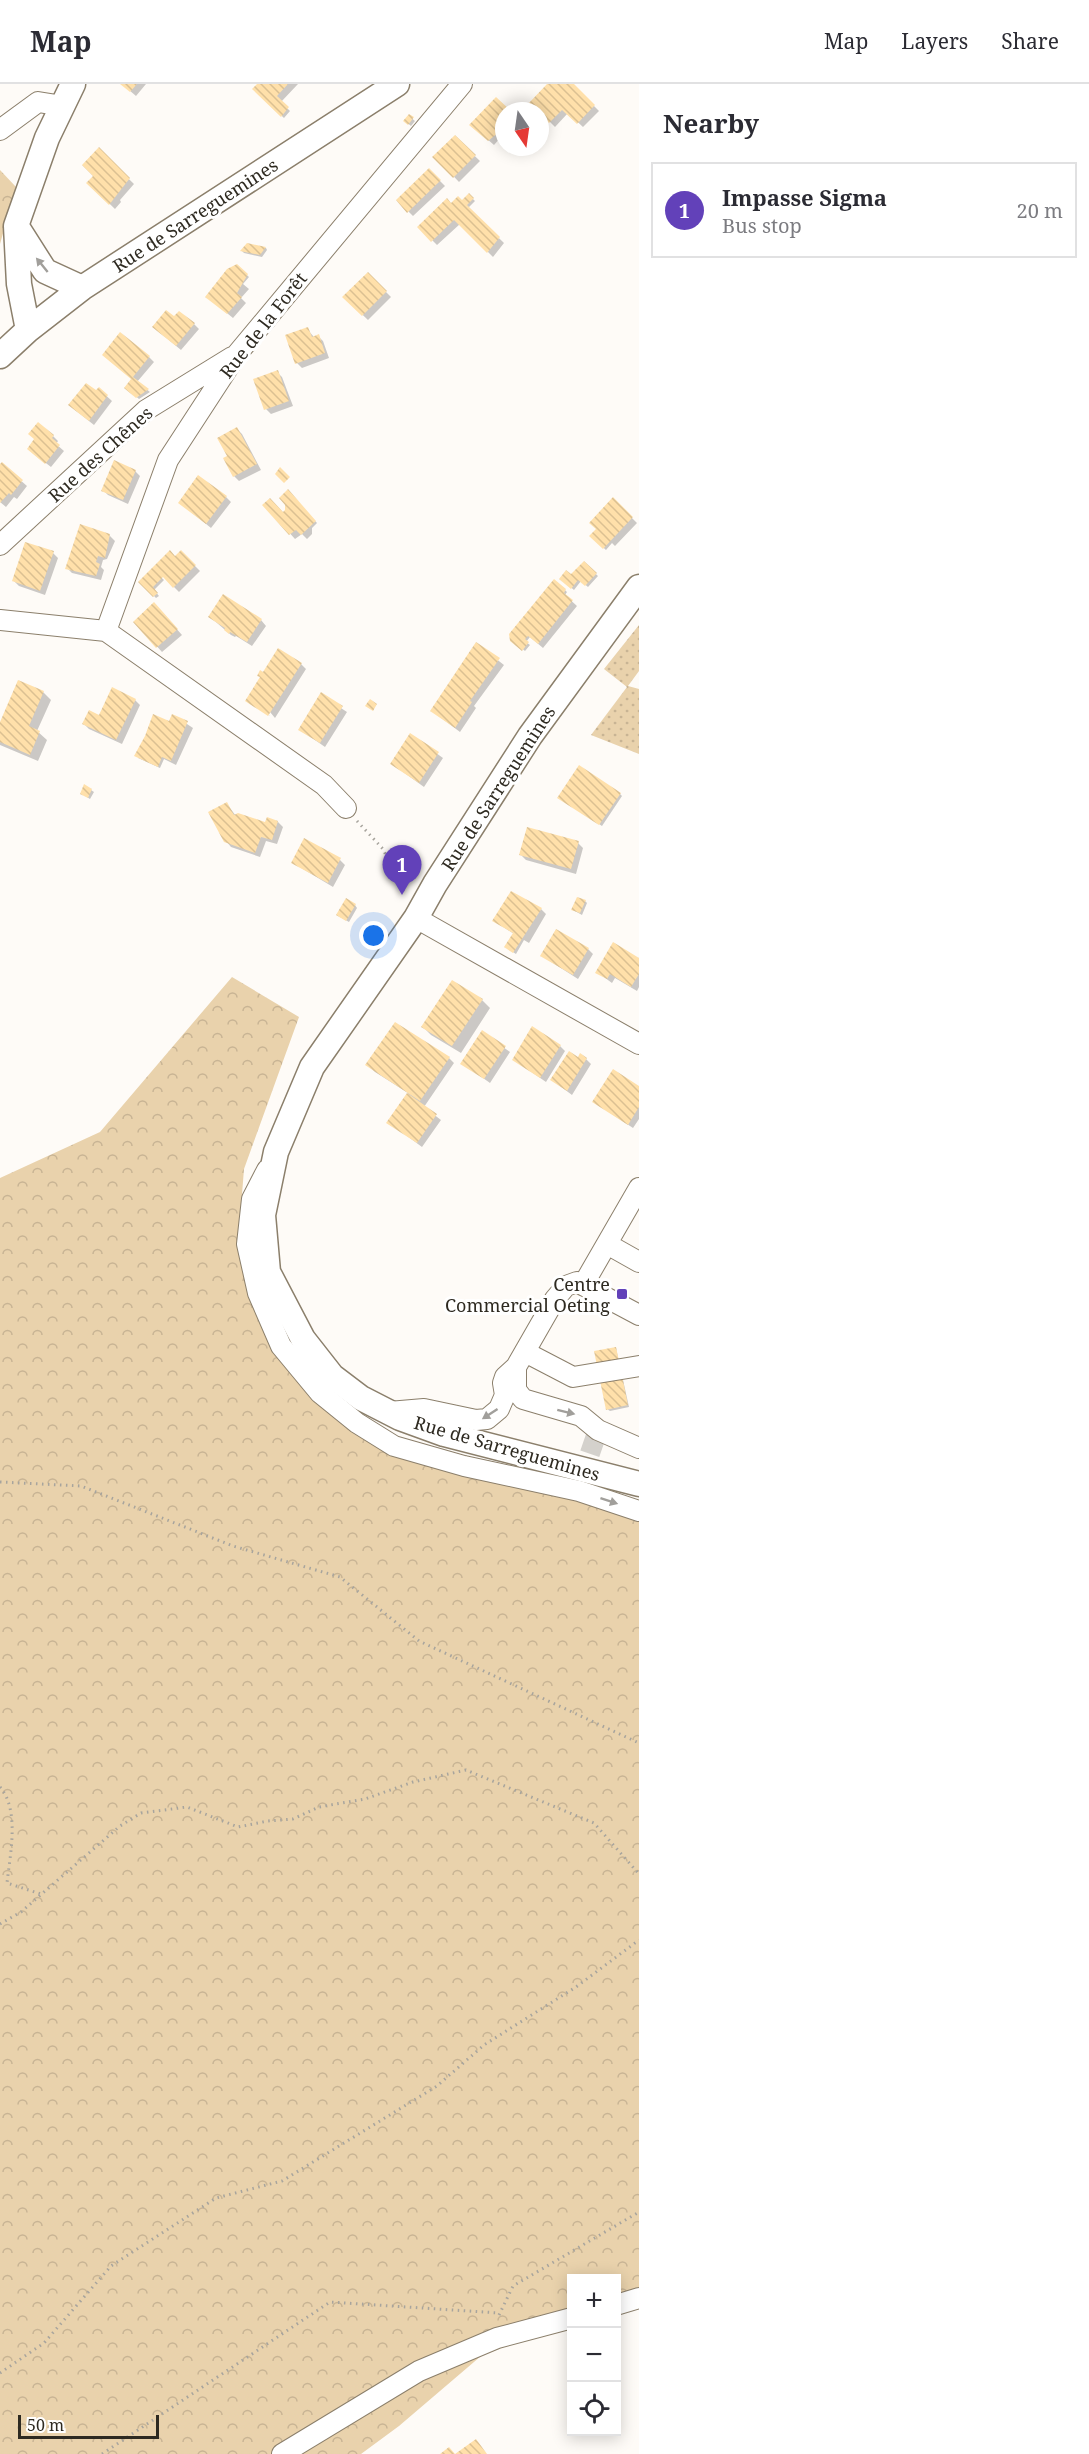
<!DOCTYPE html>
<html lang="en">
<head>
<meta charset="utf-8">
<style>
	:root { --surface:#fff; --page:#f7f7f7; --text:#2b2b33; --muted:#7c7c81; --line:#e1e1e2; --accent:#6241b9 }
	body { margin:0; font-family:"Noto Serif",serif; background:var(--page); color:var(--text) }
	.controls { position:absolute; right:18px; bottom:18px; display:grid; overflow:hidden; border-radius:0px; box-shadow:0 3px 15px #0003 }
	.controls button { width:54px; height:54px; display:grid; place-items:center; padding:0; border:0; border-bottom:2px solid var(--line); background:var(--surface); color:var(--text); font:30px sans-serif }
	.compass { position:absolute; left:495px; top:18px; width:54px; height:54px; border-radius:50%; background:var(--surface); box-shadow:0 3px 15px #0003; rotate:167deg }
	.scale { position:absolute; left:18px; bottom:15px; width:141px; box-sizing:border-box; padding-left:6px; border:3px solid #2e2a21; border-top:0; font-size:16px; line-height:21px; white-space:nowrap; color:#2e2a21; -webkit-text-stroke:4px #fff; paint-order:stroke }
	.you { position:absolute; left:374px; top:852px; width:21px; height:21px; margin:-15px; border:4px solid #fff; border-radius:50%; background:#1a73e8; box-shadow:0 0 0 9px #1a73e833 }
	.badge { display:grid; place-items:center; width:39px; height:39px; border-radius:50%; background:var(--accent); color:#fff; font-size:20px; font-weight:700 }
	.pin { position:absolute; translate:-50% -50px; filter:drop-shadow(0 2px 3px #0008) }
	.pin::after { content:''; position:absolute; top:32px; width:21px; height:18px; background:inherit; clip-path:polygon(0 0,100% 0,50% 100%) }
	.list { margin:0; padding:0; list-style:none }
	h2 { display:flex; justify-content:space-between; align-items:center; height:78px; margin:0; padding:0 24px; font-size:26px }
	h2 small { font-size:20px; font-weight:400; color:var(--muted) }
	.list li { display:grid; grid-template-columns:39px 1fr auto; gap:18px; align-items:center; box-sizing:border-box; height:96px; margin:0 12px 12px; padding:0 12px; border:2px solid var(--line); border-radius:0px }
	.list b { display:block; font-size:22px; white-space:nowrap }
	.list p { margin:0; font-size:20px; white-space:nowrap; color:var(--muted) }
	.list em { font-size:20px; font-style:normal; color:var(--muted) }
	.icon { flex:none; width:33px; height:33px; fill:none; stroke:currentColor; stroke-width:2; stroke-linecap:round; stroke-linejoin:round }
	.map { position:relative; flex:none; width:639px; height:2370px; overflow:hidden }
	header { display:flex; align-items:center; gap:36px; box-sizing:border-box; height:84px; padding:0 30px; background:var(--surface); border-bottom:2px solid var(--line) }
	header strong { font-size:28px }
	nav { display:flex; gap:33px; margin-inline-start:auto; font-size:21px }
	main { display:flex }
	aside { flex:1; background:var(--surface) }
	.map>svg:first-child { display:block }
	.grass { fill:url(#grass-dots) }
	.forest { fill:url(#forest-crowns) }
	.shadow { fill:#0003 }
	.building { fill:url(#building-back-hatch) }
	.lines { fill:none; stroke-linecap:round; stroke-linejoin:round }
	.minor-tunnel { stroke:#d4d1cc; stroke-width:20; stroke-dasharray:20 10; stroke-linecap:butt }
	.minor-casing { stroke:#8b7f6b; stroke-width:22 }
	.major-casing { stroke:#8b7f6b; stroke-width:27 }
	.path { stroke:#a7a49d; stroke-width:3; stroke-dasharray:1.5 4.5; stroke-linecap:butt }
	.minor { stroke:#fff; stroke-width:20 }
	.major { stroke:#fff; stroke-width:24 }
	.oneway { fill:#a19f9b }
	.poi-dot { fill:#6241b9; stroke:#fff; stroke-width:2 }
	.labels { text-anchor:middle; dominant-baseline:central; stroke-width:6; stroke-linejoin:round; paint-order:stroke }
	.street-label { font-size:18px; fill:#2e2a21; stroke:#fff }
	.poi-label { font-size:18px; fill:#2e2a21; stroke:#fff; text-anchor:end }
</style>
</head>
<body>
<header>
<strong>Map</strong>
<nav><a>Map</a><a>Layers</a><a>Share</a></nav>
</header>
<main>
<div class="map">
<svg width="639" height="2370" viewBox="0 0 639 2370">
	<defs>
		<pattern id="grass-dots" width="8" height="8" patternUnits="userSpaceOnUse" patternTransform="scale(1.5)"><rect width="8" height="8" fill="#e9d2ac"/><path d="M2 2h.1M6 6h.1" fill="none" stroke="#c8b494" stroke-width="1.8" stroke-linecap="round"/></pattern>
		<pattern id="forest-crowns" width="20" height="18" patternUnits="userSpaceOnUse" patternTransform="scale(1.5)"><rect width="20" height="18" fill="#e9d2ac"/><path d="M2 6a3 3 0 1 1 6 0M12 15a3 3 0 1 1 6 0" fill="none" stroke="#c8b494"/></pattern>
		<pattern id="building-back-hatch" width="6" height="6" patternUnits="userSpaceOnUse" patternTransform="scale(1.5)"><rect width="6" height="6" fill="#ffe0aa"/><path d="M-1 5l2 2M0 0l6 6M5-1l2 2" fill="none" stroke="#dbc092"/></pattern>
	</defs>
	<rect width="100%" height="100%" fill="#fefbf7"/>
	<!-- grass -->
	<path class="grass" d="M639 541V587L628 602 639 605V670L591 651 627 603 604 585Z"/>
	<!-- forest -->
	<path class="forest" d="M0 86 16 103 0 160Z
		M232 893 299 933 244 1085 239 1148 243 1188 254 1226 272 1259 348 1339 639 1432V2212L617 2220 616 2194H572L571 2237 481 2272 399 2342 361 2370H0V1094L100 1048Z"/>
	<!-- shadow -->
	<path class="shadow" d="M122 0H146L136 12Z
		M259 0H298L281 18 290 27 284 34 254 5Z
		M550 0H572L599 27 583 43 568 29 555 43 539 27Z
		M496 15 509 27H504V54L501 53 494 61 471 41Z
		M409 32 415 37 411 42 405 37Z
		M455 53 480 77 459 98 435 73Z
		M99 66 134 100 120 116 121 118 115 125 88 99 95 92Z
		M429 86 445 102 413 132 398 117Z
		M469 111 475 117 468 124 504 159 493 173 460 140 437 161 419 143 451 121 462 118Z
		M248 161 266 164 267 166 262 173 244 169 242 167Z
		M237 182 249 193 243 200 249 205 241 214 246 219 233 234 212 217Z
		M368 190 391 213 368 236 344 213Z
		M174 234 194 240 199 245 181 266 159 248Z
		M307 245 314 253 318 252 323 257 329 274 302 284 297 279Z
		M149 273 154 278 137 298 150 308 139 315 126 304 133 295 109 276Z
		M277 288 282 293 293 322 271 330 266 325Z
		M99 305 112 317 94 341 75 326Z
		M237 345 242 350 261 386 239 397 234 392 229 372Z
		M53 352 58 357 56 360 64 367 51 383 34 370Z
		M2 380 27 402 17 415 14 413 6 423 0 418V383Z
		M135 387 140 392 128 420 108 411 103 406Z
		M288 408 317 439 312 444V450L307 455 302 450 295 455 264 421 283 430 287 427Z
		M226 413 231 418 211 444 180 419Z
		M613 415 637 439 615 462 612 459 606 466 591 452 598 445Z
		M110 452 115 457 107 475 103 476 101 483 104 486 101 496 72 489 67 484Z
		M181 468 200 487 179 508 154 483 176 474Z
		M53 469 58 474 45 511 19 502 14 497Z
		M584 479 598 492 588 503 581 497 574 506 561 495 572 492Z
		M153 486 164 496 154 506 159 512 156 514 140 498Z
		M555 497 567 508 565 511 577 522 543 564 530 553 526 558 530 561 525 567 510 554Z
		M159 525 182 551 162 568 135 538Z
		M210 533 261 536 266 542 252 562 236 552 235 553 231 551Z
		M477 560 504 581 474 622 476 624 460 648 432 627Z
		M301 580 306 585 275 634 270 628 268 630 270 632 249 619 264 589Z
		M43 608 51 616 37 647 47 656 38 677 0 661V641Z
		M321 611 347 628 325 663 302 647Z
		M135 616 140 621 122 660 89 645 84 640Z
		M181 636 193 644 176 681 164 675 160 684 138 674 169 639Z
		M411 651 443 674 424 703 392 680Z
		M91 706 94 708 90 715 82 710Z
		M620 710 622 712 602 742 559 714Z
		M227 720 236 732 266 740 278 738 283 743 277 760 266 757 260 773 231 763 226 757Z
		M578 759 583 764 576 790 526 776 521 771Z
		M340 776 345 781 333 803 293 779Z
		M585 817 587 819 582 831 573 826Z
		M355 821 357 824 349 838 340 833Z
		M541 825 546 830 529 859 524 856 516 870 508 865 514 850 494 837Z
		M588 865 593 870 578 895 542 872Z
		M639 876V903L637 907 615 894 612 899 597 888Z
		M452 898 482 916 490 924 461 969 431 951 423 943Z
		M482 948 510 968 490 999 462 979Z
		M560 962 565 967 546 998 514 976Z
		M449 974 454 979 424 1023 441 1036 422 1063 388 1038 408 1009 375 988 367 981Z
		M579 975H586L591 980 572 1011 552 996Z
		M639 1003V1035L633 1044 594 1018Z
		M616 1264 629 1323 610 1327 607 1325Z"/>
	<!-- building -->
	<path class="building" d="M120 0H137L130 8Z
		M257 0H288L277 12 289 23 281 33 252 5Z
		M547 0H574L595 21 577 40 562 26 549 39 540 30V27H537L529 19Z
		M496 13 511 27H504V44L488 57 469 41Z
		M409 30 414 33 408 41 403 37Z
		M455 51 476 71 453 94 432 73Z
		M99 63 130 94 109 121 86 99 93 92 82 81Z
		M429 84 441 96 407 129 396 116Z
		M469 109 474 114 467 121 500 153 487 169 454 136 431 158 417 143 447 114 451 119 458 112 462 116Z
		M247 159 266 163 260 171 240 167Z
		M237 180 248 190 237 209 242 213 227 230 205 213 227 185Z
		M368 188 387 207 362 232 342 213Z
		M166 226 174 232 179 227 195 239 176 262 152 243Z
		M308 243 312 253 319 250 325 269 295 280 285 251Z
		M120 248 150 272 133 293 149 305 136 314 124 304 131 295 102 271Z
		M278 286 289 317 264 326 253 295Z
		M86 299 96 306 99 303 108 311 89 337 68 321Z
		M38 338 54 351 52 354 60 361 45 380 27 365 34 355 28 350Z
		M237 343 257 380 233 393 223 374 227 372 217 354Z
		M114 376 136 386 123 416 101 407Z
		M2 378 23 396 11 411 9 409 0 419V380Z
		M280 383 290 393 284 399 275 390Z
		M198 391 227 412 206 440 178 419Z
		M288 405 316 437 301 451 296 446 289 451 262 421 270 414 283 428 285 426V421L279 414Z
		M613 413 633 433 603 465 589 452 596 445 589 439Z
		M80 440 110 450 105 474 98 472 96 478 100 480 96 492 65 485Z
		M25 458 54 467 40 507 12 497Z
		M170 466 175 472 181 466 196 481 173 504 163 493 153 503 158 509 153 513 138 498Z
		M584 477 597 489 585 502 578 496 571 505 559 495 566 486 571 490Z
		M554 495 566 505 564 509 573 516 538 560 528 552 525 555 529 558 522 567 510 557 509 550Z
		M223 510 262 535 247 558 230 548 229 550 224 546 225 544 208 533Z
		M154 518 178 545 156 564 133 538Z
		M476 558 500 574 470 617 472 618 455 644 430 627Z
		M278 564 302 579 268 632 245 617 260 593 257 592 260 586 263 588Z
		M18 596 44 607 29 642 40 647 30 671 0 658V638Z
		M112 603 136 615 116 656 82 640 89 626 99 631Z
		M321 608 343 622 320 659 298 646Z
		M370 615 377 620 373 627 365 622Z
		M153 630 169 637 172 630 188 637 171 677 162 673 158 683 134 672 145 652Z
		M410 649 439 668 419 699 390 680Z
		M579 681 621 709 599 741 557 714Z
		M84 700 92 705 88 714 80 710Z
		M227 718 234 731 238 729 265 738 267 733 278 737 272 756 261 753 255 769 224 758 208 728Z
		M527 743 579 757 571 785 519 771Z
		M304 754 341 774 328 799 291 779Z
		M511 807 542 824 513 869 504 863 513 849 492 837Z
		M577 813 586 816 580 829 571 826Z
		M346 814 356 820 346 837 336 831Z
		M556 845 589 864 573 891 540 872Z
		M613 858 639 874V890L631 903 610 890 607 895 595 889Z
		M452 896 483 915 452 962 421 943Z
		M395 938 450 973 420 1017 365 981Z
		M532 942 561 961 540 994 512 976Z
		M482 946 506 962 484 995 460 980Z
		M569 967 578 973 580 969 587 974 567 1007 550 996Z
		M613 985 639 1002V1023L628 1041 592 1018Z
		M407 1009 437 1030 417 1059 386 1039Z
		M616 1263 628 1321 606 1326 594 1267Z
		M476 2355 487 2370H455Z
		M449 2363 455 2370H440Z"/>
	<g class="lines">
		<!-- minor-tunnel -->
		<path class="minor-tunnel" d="M580 1398 598 1346"/>
		<!-- minor casing -->
		<g class="minor-casing">
			<path id="minor" d="M0 46 38 18 63 22
				M0 461 146 326 232 273
				M0 536 106 547 324 701 346 724
				M106 547 168 376 237 270 462 0
				M416 834 639 960
				M267 1086 252 1115 247 1160 258 1209 281 1262 320 1309 357 1339 394 1362 464 1382 579 1407 639 1427
				M607 1160 639 1178
				M583 1201 639 1104
				M525 1268 573 1293 639 1282
				M516 1283V1306L523 1315 581 1332 598 1346 639 1364
				M389 1328 424 1325 476 1336 487 1335 499 1325 505 1311 503 1299 505 1293 516 1283 555 1215 566 1202 577 1198 639 1231
				M616 2221 639 2214
				M282 2370 419 2287 497 2254 572 2234"/>
		</g>
		<!-- major casing -->
		<g class="major-casing">
			<path id="major" d="M17 143 45 187 82 204
				M28 246 19 200 16 142 47 54 73 0
				M0 272 28 246 82 204 397 0
				M639 503 530 652 435 800 416 834 312 983 276 1068 263 1131 268 1188 303 1255 332 1292 361 1314 400 1334 444 1350 639 1400"/>
		</g>
		<!-- path -->
		<path class="path" d="M357 737 383 765 405 811
			M0 1398 81 1402 233 1462 340 1493 419 1557 639 1659
			M0 1703C20 1726 10 1771 7 1799L41 1810
			M0 1840 21 1828 120 1742 141 1729 187 1723 238 1743 268 1737 293 1735 319 1723 365 1715 413 1698 466 1686 594 1739 639 1790
			M499 2231 513 2202 639 2128
			M0 2289 44 2259 111 2182 216 2114 282 2097 437 2002 484 1961 576 1903 639 1856
			M102 2370 330 2218 499 2229"/>
		<!-- minor -->
		<use href="#minor" class="minor"/>
		<!-- major -->
		<use href="#major" class="major"/>
	</g>
	<!-- one-way arrows -->
	<defs><path id="oneway-solid" d="M-6-.8H1V-3.2L6.5 0L1 3.2V.8H-6Z" transform="scale(1.5)"/></defs>
	<g class="oneway">
		<use href="#oneway-solid" transform="translate(42 181) rotate(-129)"/>
		<use href="#oneway-solid" transform="translate(566 1328) rotate(14)"/>
		<use href="#oneway-solid" transform="translate(490 1330) rotate(147)"/>
		<use href="#oneway-solid" transform="translate(609 1417) rotate(18)"/>
	</g>
	<!-- markers -->
	<rect class="poi-dot" x="616" y="1204" width="12" height="12" rx="3"/>
	<g class="labels">
		<!-- street labels -->
		<g class="street-label">
			<text transform="translate(195 131) rotate(-33)">Rue de Sarreguemines</text>
			<text transform="translate(263 241) rotate(-52)">Rue de la Forêt</text>
			<text transform="translate(100 370) rotate(-42)">Rue des Chênes</text>
			<text transform="translate(498 704) rotate(-57)">Rue de Sarreguemines</text>
			<text transform="translate(507 1364) rotate(16)">Rue de Sarreguemines</text>
		</g>
		<!-- poi labels -->
		<g class="poi-label">
			<text x="610" y="1200">Centre<tspan x="610" dy="21">Commercial Oeting</tspan></text>
		</g>
	</g>
</svg>
<div class="controls">
<button>+</button>
<button>−</button>
<button><svg class="icon" aria-label="locate" viewBox="0 0 24 24"><circle cx="12" cy="12" r="6"/><path d="M12 2v4M12 18v4M2 12h4M18 12h4"/></svg></button>
</div>
<svg class="compass" viewBox="-18 -18 36 36"><path d="M0-13l5 13h-10z" fill="#e53935"/><path d="M0 13l5-13h-10z" fill="#7c7c81"/></svg>
<div class="scale">50 m</div>
<div class="you"></div>
<div class="pin badge" style="left:402px;top:811px">1</div>
</div>
<aside>
<h2>Nearby<small></small></h2>
<ul class="list">
<li><span class="badge">1</span><div><b>Impasse Sigma</b><p>Bus stop</p></div><em>20 m</em></li>
</ul>
</aside>
</main>
</body>
</html>
